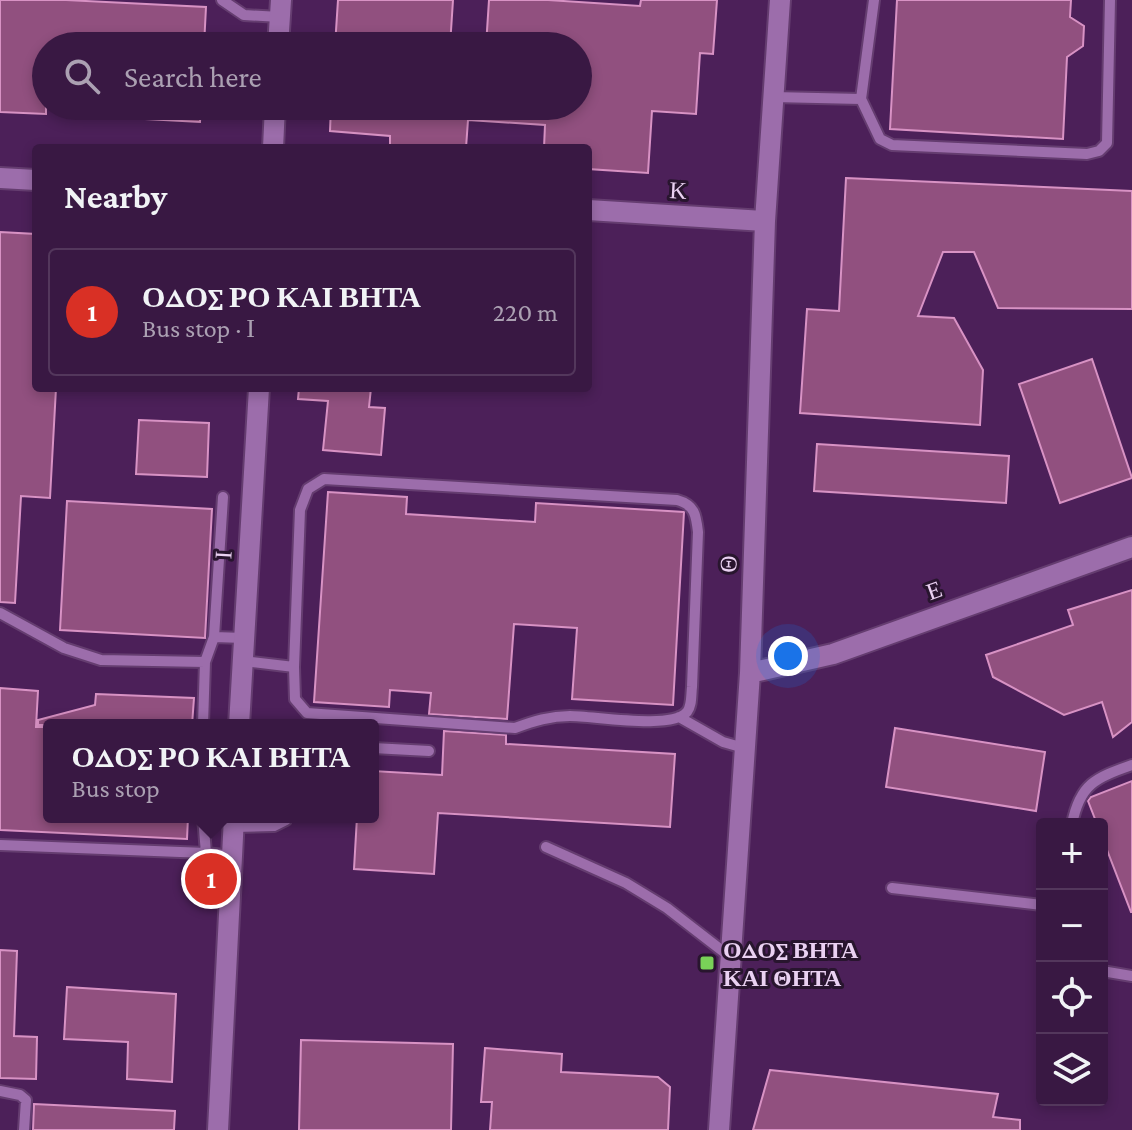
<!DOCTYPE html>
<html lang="en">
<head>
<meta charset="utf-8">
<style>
	:root { --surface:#391843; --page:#44254e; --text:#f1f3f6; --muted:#aba0b2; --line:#53375c; --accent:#d93025 }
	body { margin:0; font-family:"Crimson Pro",serif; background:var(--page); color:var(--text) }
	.controls { position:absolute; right:24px; bottom:24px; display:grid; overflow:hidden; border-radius:8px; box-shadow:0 4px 12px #0003 }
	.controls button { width:72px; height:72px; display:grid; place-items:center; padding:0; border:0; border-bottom:2px solid var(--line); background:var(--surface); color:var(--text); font:40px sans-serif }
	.you { position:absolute; left:788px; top:656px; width:28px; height:28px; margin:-20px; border:6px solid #fff; border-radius:50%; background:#1a73e8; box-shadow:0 0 0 12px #1a73e833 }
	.badge { display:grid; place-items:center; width:52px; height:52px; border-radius:50%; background:var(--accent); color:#fff; font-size:26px; font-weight:700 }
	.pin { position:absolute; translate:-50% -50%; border:4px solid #fff; box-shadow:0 2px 8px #0006 }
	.popup { position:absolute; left:43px; top:719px; width:336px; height:104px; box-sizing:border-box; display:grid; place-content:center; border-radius:8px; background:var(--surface); filter:drop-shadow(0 2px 6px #0005); font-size:26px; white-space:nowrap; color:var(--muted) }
	.popup b { font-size:30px; color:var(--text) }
	.popup::after { content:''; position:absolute; left:50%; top:100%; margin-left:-16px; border:16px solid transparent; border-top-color:var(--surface) }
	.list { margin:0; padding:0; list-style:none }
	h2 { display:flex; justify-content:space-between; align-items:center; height:104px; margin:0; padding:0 32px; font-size:34px }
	h2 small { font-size:26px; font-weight:400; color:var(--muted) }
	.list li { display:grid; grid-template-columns:52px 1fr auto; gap:24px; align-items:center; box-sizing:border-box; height:128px; margin:0 16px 16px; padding:0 16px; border:2px solid var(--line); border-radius:8px }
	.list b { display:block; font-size:30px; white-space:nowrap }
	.list p { margin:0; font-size:26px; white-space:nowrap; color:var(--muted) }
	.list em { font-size:26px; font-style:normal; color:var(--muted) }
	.icon { flex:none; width:44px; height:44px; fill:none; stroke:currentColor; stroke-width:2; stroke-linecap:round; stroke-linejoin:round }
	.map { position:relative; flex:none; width:1132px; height:1130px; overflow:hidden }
	.search { position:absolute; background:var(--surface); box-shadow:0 4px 12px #0003; left:32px; top:32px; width:560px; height:88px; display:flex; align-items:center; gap:20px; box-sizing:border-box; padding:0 28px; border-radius:44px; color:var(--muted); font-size:30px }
	.panel { position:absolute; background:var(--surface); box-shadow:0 4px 12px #0003; left:32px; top:144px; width:560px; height:248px; border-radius:8px }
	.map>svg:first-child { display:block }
	.building { fill:#91507f; stroke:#d892c4; stroke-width:2 }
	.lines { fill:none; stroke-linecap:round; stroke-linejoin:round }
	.service-casing { stroke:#653d70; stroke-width:14 }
	.minor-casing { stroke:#653d70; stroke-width:24 }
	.service { stroke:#9c6dab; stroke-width:10 }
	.minor { stroke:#9c6dab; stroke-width:20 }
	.poi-dot { fill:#79d158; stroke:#28152e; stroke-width:3 }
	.labels { text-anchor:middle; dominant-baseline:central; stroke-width:6; stroke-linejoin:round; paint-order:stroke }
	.street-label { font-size:24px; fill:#ead1f2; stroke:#28152e }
	.poi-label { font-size:24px; font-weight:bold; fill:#ead1f2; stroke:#28152e; text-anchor:start }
</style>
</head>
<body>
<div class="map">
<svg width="1132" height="1130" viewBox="0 0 1132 1130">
	<rect width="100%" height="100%" fill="#4c2059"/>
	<!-- building -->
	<path class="building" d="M0 0H66L206 7 204 46H46V114L0 112Z
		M338 0H453L450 46H335Z
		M489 0H548L640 6 641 0H717L713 54 700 53 696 114 652 111 648 173 588 169V148H544L545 125 468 120 466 148H390V136L330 131 331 106H578V46H486Z
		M897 0H1071L1070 17 1084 26 1083 46 1067 57 1063 139 890 129Z
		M127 106H201L200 122 127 118Z
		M846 178 1132 191V309L998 308 974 252H943L918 316 954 318 983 370 980 425 800 413 807 309 839 311Z
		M0 232 36 234V388H56L50 498 21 496 15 603 0 602Z
		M1092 359 1132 478 1060 503 1019 384Z
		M299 388H371L369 407 385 408 381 455 323 450 328 401 298 399Z
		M139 420 209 423 207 477 136 474Z
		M817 444 1009 456 1006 503 814 491Z
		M328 492 407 497 406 514 535 522 536 503 684 512 673 705 572 699 577 628 514 624 507 719 429 714 431 693 390 690 389 707 314 702Z
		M67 501 212 509 205 638 60 630Z
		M1132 590V722L1113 737 1102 702 1064 715 993 677 986 655 1073 625 1068 610Z
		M0 688 38 691 36 727H49V817H188L187 839 0 830Z
		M96 694 194 698 192 725H38V720L95 705Z
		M895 728 1045 752 1036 811 886 787Z
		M444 731 506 735V744L675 754 670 827 438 813 434 874 354 869 357 817H373V771L442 775Z
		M1132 781V912H1131L1102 837V824H1097L1088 801 1091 797Z
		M0 950 17 951 14 1036 37 1037 36 1079 0 1078Z
		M67 987 176 994 172 1082 127 1079 128 1042 64 1039Z
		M301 1040 453 1044 451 1130H299Z
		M485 1048 562 1054 561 1072 658 1077 670 1087 668 1130H490L492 1102H481Z
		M770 1070 998 1094 993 1117 1020 1120V1130H753Z
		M34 1104 175 1111 174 1130H33Z"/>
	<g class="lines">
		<!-- service casing -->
		<g class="service-casing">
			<path id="service" d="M222 0 244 15 280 17
				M773 97 861 99 874 0
				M861 99 880 139 892 145 1087 154 1099 151 1107 143 1110 0
				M324 479 677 500C695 505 696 515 698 532L692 687C691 695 692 706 687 712 671 730 595 716 570 716 550 716 534 721 515 728L307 713 295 699 294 667 300 510 308 489Z
				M0 613 64 648 101 660 205 662
				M214 637 244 638
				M243 661 294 667
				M679 717 723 742 744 748
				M203 725 205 662 214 637 223 497
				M373 748 429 751
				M203 817 206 853 232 856
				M1072 824C1080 784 1095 778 1132 765
				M233 827 274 826 286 820 287 817
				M0 845 206 853
				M546 847 626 883 667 908 729 956
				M892 888 1042 905
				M1102 971 1132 976
				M0 1091 20 1095 26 1100 24 1130"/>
		</g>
		<!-- minor casing -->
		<g class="minor-casing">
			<path id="minor" d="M278 46 281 0
				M273 148 275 106
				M0 178 36 180
				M588 210 765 221
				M750 673 833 654 1132 547
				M239 725 259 388
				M218 1130 234 817
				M719 1130 750 673 765 221 780 0"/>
		</g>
		<!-- service -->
		<use href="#service" class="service"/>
		<!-- minor -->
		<use href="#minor" class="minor"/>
	</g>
	<!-- markers -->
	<rect class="poi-dot" x="699" y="955" width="16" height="16" rx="4"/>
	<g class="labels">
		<!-- street labels -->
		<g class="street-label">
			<text transform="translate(678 190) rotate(3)">Κ</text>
			<text transform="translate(223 555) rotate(-87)">Ι</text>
			<text transform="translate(728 564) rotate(-88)">Θ</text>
			<text transform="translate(934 590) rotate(-20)">Ε</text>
		</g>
		<!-- poi labels -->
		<g class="poi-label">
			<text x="723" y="949">ΟΔΟΣ ΒΗΤΑ<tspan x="723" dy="28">ΚΑΙ ΘΗΤΑ</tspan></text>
		</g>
	</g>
</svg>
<div class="controls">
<button>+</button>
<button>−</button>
<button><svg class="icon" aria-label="locate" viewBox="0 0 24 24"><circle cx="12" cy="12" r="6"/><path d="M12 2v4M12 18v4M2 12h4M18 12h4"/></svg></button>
<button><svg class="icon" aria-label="layers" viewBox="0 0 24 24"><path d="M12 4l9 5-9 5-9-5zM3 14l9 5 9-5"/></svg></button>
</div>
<div class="you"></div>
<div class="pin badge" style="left:211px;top:879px">1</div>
<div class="popup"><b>ΟΔΟΣ ΡΟ ΚΑΙ ΒΗΤΑ</b>Bus stop</div>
<div class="search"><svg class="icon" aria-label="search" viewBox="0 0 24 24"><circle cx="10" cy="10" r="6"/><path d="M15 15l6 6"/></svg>Search here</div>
<section class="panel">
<h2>Nearby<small></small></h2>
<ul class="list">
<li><span class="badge">1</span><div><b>ΟΔΟΣ ΡΟ ΚΑΙ ΒΗΤΑ</b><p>Bus stop · Ι</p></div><em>220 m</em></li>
</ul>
</section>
</div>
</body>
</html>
